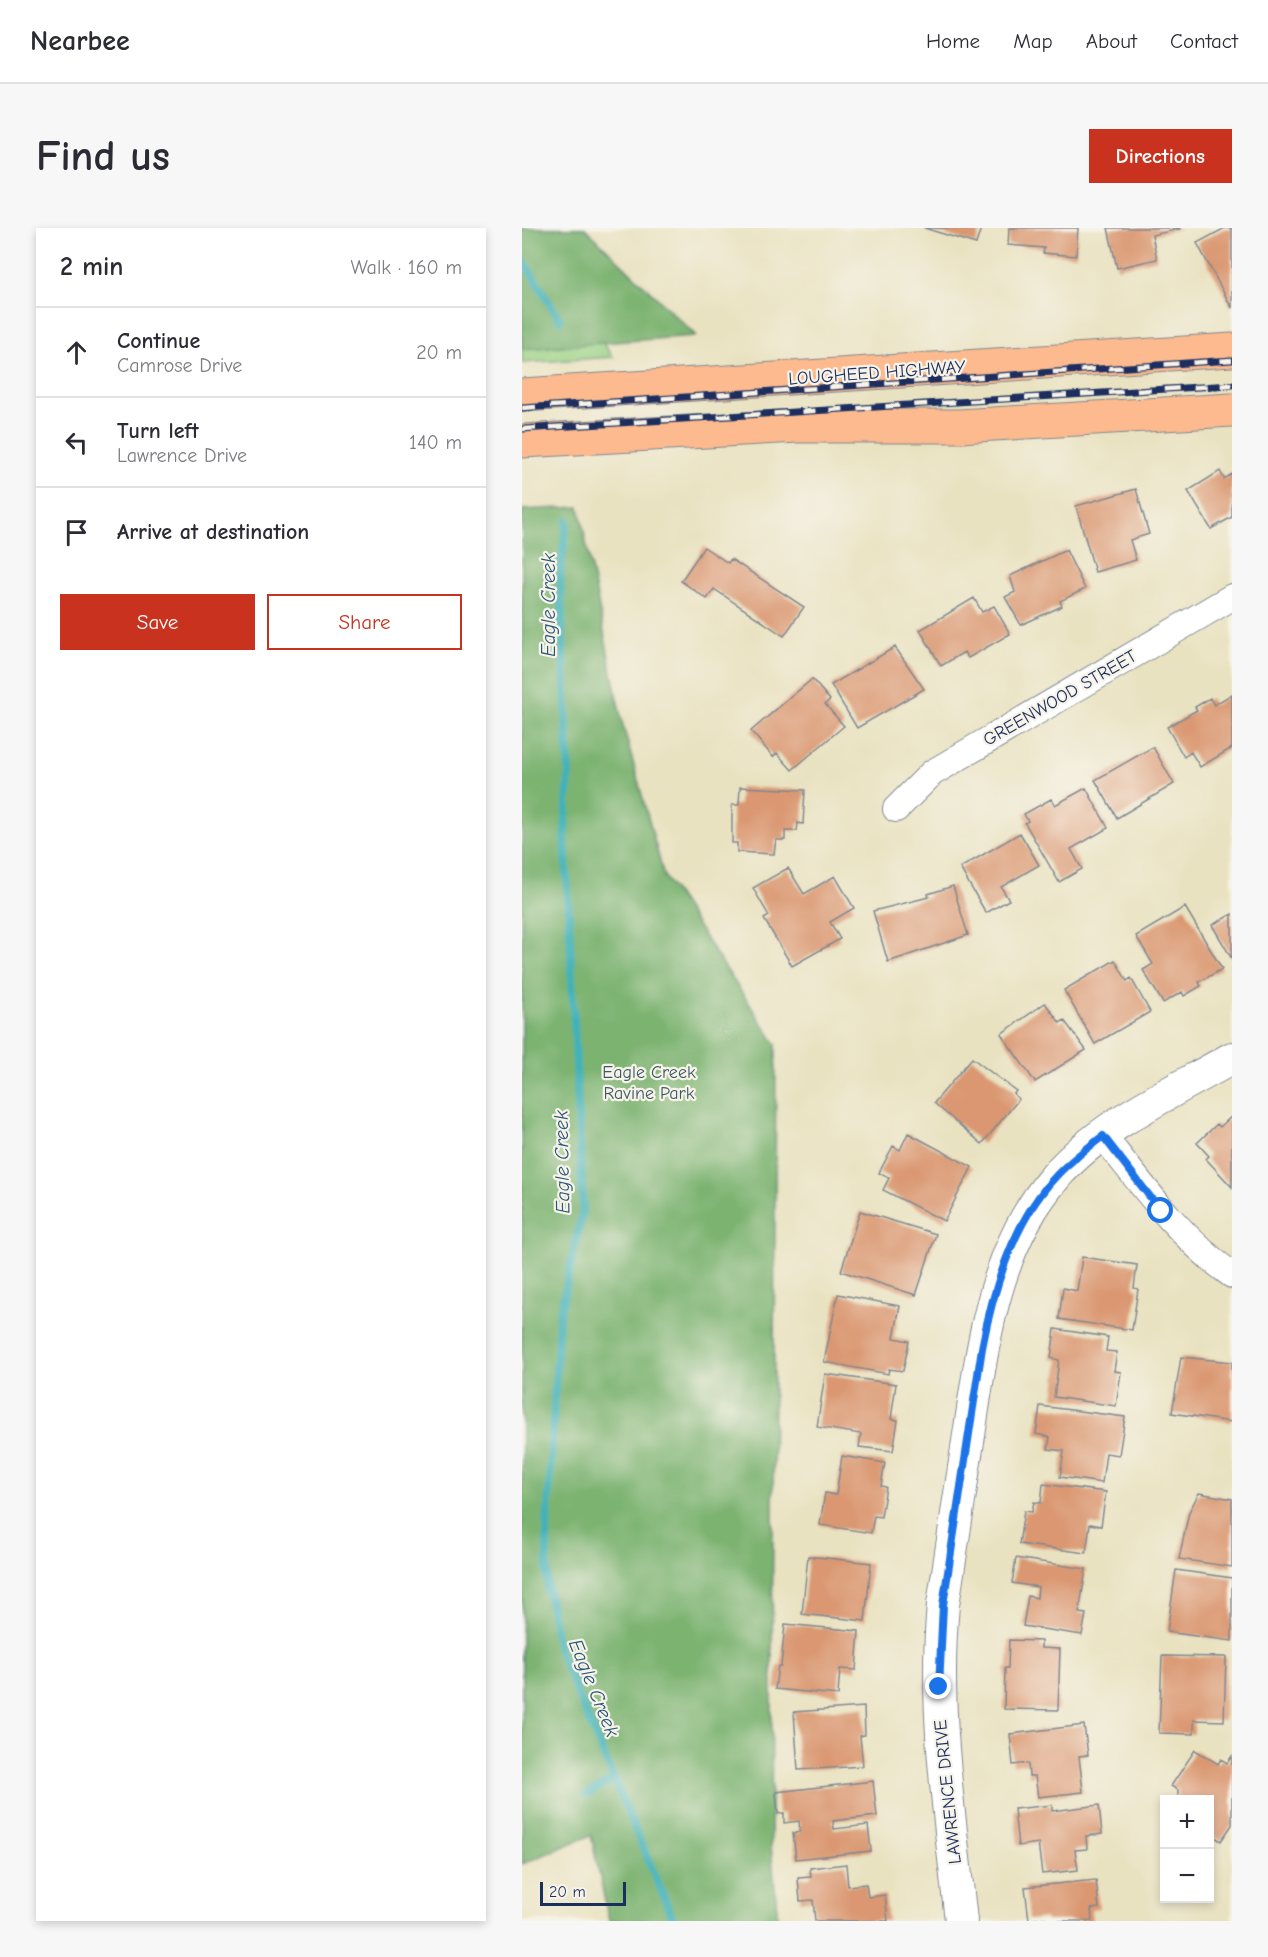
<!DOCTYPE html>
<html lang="en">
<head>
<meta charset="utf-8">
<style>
	:root { --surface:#fff; --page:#f7f7f7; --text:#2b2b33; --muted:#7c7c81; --line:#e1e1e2; --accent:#c8321e }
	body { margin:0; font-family:"Comic Neue",sans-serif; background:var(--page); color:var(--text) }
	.controls { position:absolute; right:18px; bottom:18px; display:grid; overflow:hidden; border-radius:0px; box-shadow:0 3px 9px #0003 }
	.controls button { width:54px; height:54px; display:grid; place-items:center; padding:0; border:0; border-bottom:2px solid var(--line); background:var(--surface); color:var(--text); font:30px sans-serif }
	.scale { position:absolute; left:18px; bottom:15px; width:86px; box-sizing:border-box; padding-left:6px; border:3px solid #1b2f5e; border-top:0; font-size:16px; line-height:21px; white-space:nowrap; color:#1b2f5e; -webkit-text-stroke:4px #f7f3e8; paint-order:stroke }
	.stop { position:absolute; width:18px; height:18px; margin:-14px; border:4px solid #1a73e8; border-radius:50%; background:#fff }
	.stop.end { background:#1a73e8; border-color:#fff; box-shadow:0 2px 6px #0008 }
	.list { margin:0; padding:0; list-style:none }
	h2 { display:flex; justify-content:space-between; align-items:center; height:78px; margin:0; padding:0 24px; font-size:26px }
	h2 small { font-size:20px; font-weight:400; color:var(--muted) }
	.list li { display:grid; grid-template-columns:39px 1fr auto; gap:18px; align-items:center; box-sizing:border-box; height:90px; padding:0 24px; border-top:2px solid var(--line) }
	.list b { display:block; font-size:22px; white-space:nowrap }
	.list p { margin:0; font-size:20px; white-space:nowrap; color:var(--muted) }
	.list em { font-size:20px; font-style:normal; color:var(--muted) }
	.actions { display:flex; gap:12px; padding:18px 24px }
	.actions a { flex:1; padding:14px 0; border:2px solid var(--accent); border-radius:0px; text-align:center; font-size:21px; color:var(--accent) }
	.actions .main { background:var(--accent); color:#fff }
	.icon { flex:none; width:33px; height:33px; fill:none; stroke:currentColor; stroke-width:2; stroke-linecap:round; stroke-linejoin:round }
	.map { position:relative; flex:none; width:710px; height:1693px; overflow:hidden; border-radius:0px }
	header { display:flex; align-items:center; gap:36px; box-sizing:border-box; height:84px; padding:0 30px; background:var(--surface); border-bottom:2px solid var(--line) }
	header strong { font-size:28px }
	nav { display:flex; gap:33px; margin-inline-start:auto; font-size:21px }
	.intro { display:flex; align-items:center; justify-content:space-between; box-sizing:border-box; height:144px; padding:0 36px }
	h1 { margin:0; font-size:42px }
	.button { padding:15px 27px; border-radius:0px; background:var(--accent); color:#fff; font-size:21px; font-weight:700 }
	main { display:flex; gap:36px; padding:0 36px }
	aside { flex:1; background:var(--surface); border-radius:0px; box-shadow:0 3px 9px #0003 }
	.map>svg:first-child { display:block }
	.green { fill:#9ad183; stroke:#5a8070; stroke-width:1.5 }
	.forest { fill:#7bb371; stroke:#4b7168; stroke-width:1.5 }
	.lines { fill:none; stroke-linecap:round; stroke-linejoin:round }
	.stream { stroke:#42b2b9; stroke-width:8 }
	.building { fill:#da9771 }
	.minor-casing { stroke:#828890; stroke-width:28 }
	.tertiary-casing { stroke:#828890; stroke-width:34 }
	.primary-casing { stroke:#828890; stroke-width:35 }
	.minor { stroke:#fff; stroke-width:26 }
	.tertiary { stroke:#fff; stroke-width:32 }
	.primary { stroke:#fcba8e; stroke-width:33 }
	.rail-casing { stroke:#1b2f5e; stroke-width:7 }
	.rail { stroke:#f7f3e8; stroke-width:4.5; stroke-dasharray:14; stroke-linecap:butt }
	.route { stroke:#1a73e8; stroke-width:8 }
	.labels { text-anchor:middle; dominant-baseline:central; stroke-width:4.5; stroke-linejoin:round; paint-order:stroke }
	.street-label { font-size:18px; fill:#1b2f5e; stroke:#f7f3e8 }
	.park-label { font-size:18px; fill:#3b5867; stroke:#f7f3e8 }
	.water-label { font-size:20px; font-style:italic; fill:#275679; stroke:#f7f3e8 }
</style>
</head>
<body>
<header>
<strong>Nearbee</strong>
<nav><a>Home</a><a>Map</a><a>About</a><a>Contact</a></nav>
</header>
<div class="intro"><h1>Find us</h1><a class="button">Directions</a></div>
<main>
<aside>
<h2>2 min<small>Walk · 160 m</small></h2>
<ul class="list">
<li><svg class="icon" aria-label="ahead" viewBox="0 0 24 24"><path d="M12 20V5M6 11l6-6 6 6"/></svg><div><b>Continue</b><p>Camrose Drive</p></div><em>20 m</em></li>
<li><svg class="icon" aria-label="left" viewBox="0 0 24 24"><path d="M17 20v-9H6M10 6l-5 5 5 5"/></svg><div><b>Turn left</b><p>Lawrence Drive</p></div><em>140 m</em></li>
<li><svg class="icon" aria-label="arrive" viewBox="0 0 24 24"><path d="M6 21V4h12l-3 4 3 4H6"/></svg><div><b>Arrive at destination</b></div></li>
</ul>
<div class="actions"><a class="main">Save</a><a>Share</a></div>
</aside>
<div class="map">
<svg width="710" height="1693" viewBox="0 0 710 1693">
	<rect width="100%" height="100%" fill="#f7f3e8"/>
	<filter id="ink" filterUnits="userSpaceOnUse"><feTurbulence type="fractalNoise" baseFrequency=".0167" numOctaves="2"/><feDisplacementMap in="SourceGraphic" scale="12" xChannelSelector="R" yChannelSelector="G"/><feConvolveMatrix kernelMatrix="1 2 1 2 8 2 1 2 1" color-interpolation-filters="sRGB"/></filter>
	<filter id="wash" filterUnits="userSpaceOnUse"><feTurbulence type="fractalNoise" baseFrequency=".008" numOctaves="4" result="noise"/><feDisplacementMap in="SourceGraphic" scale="24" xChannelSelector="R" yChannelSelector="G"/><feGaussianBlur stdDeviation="1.35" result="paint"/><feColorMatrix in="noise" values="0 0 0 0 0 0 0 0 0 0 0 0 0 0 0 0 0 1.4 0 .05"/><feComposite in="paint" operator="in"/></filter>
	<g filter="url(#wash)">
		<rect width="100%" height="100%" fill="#e9e2c1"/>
		<!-- green -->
		<path class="green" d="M0 0H3L91 129 0 135Z"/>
		<!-- forest -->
		<path class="forest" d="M0 0H63L174 108 0 121Z
			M57 279 99 490 142 648 254 816 249 1618 256 1693H87L69 1607 0 1636V282Z"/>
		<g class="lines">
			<!-- stream -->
			<path class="stream" d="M0 30 38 92
				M45 293 38 347 47 546 43 607 61 981 37 1090 25 1299V1358L36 1420 152 1693
				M64 1567 93 1551"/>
		</g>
		<g id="blocks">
			<!-- building -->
			<path class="building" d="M402 0H459L454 16Z
				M487 0H556L554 28 521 25 522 20 486 17Z
				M586 0H658V1L630 7 635 31 595 40Z
				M703 0 710 1V80L675 15Z
				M698 243 702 251 710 246V289L689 301 666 263Z
				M614 261 627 306 608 312 614 332 573 344 554 278Z
				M182 319 206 335 209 331 282 379 262 408 192 361 185 371 159 353Z
				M544 322 563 361 538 373 540 378 499 397 483 369 493 364 488 348Z
				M452 370 460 384 472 378 488 406 446 430 442 424 419 438 398 402Z
				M373 419 402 461 335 500 309 457Z
				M290 451 308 472 303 476 322 498 270 542 255 525 251 529 229 503Z
				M710 466V520L678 539 669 524 662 529 645 499 675 482 673 479 688 470 692 477Z
				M631 519 652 556 595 590 573 552Z
				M218 559 283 562 281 596 276 595 275 603H263V612H254L252 626 215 624V615H210V577H217Z
				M564 560 586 600 549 621 560 641 537 654 503 595 506 593 502 586 529 571 533 577Z
				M498 605 517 637 479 659 487 672 464 685 438 640Z
				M266 640 282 666 313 648 332 680 308 694 318 711 270 738 242 691 247 688 231 660Z
				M431 658 446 707 366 734 351 683 407 669 406 666Z
				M663 679 700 741 677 754 679 758 662 768 660 764 641 775 621 742 631 736 614 708Z
				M710 686V731L690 697Z
				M593 732 605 753 609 750 628 784 573 816 542 762Z
				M523 775 538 795 542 792 564 822 513 854 479 806Z
				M450 830 494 863 492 866 497 871 460 916 412 875Z
				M710 888V959L684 931 687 928 675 915 695 896 698 899Z
				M386 905 450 939 422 993 361 962 367 950 357 945 371 918 378 922Z
				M338 983 414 1006 394 1067 319 1043Z
				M560 1029 615 1037 612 1060 616 1061 610 1102 537 1091 541 1060 555 1063Z
				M316 1066 378 1078 372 1110 387 1113 381 1143 367 1141 366 1146 302 1134Z
				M533 1101 586 1109 584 1123 595 1124 592 1143 599 1144 594 1178 532 1169 537 1132 529 1130Z
				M659 1129 710 1134V1194L650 1185Z
				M303 1146 374 1156 369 1191 376 1192 371 1223 337 1219 339 1206 295 1199Z
				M518 1178 603 1189 597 1227 584 1225 580 1255 538 1249 542 1223 526 1221 528 1209 514 1206Z
				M320 1228 363 1235 359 1258 364 1259 359 1289 352 1288 349 1305 298 1297 303 1265 314 1267Z
				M521 1256 584 1264 579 1298 568 1296 564 1325 497 1316 502 1283 510 1284 512 1274 519 1275Z
				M677 1265 710 1271V1339L657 1331 667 1284Z
				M286 1328 349 1335 343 1393 280 1386Z
				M494 1330 564 1341 557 1385 564 1386 560 1407 501 1398 506 1368 515 1370 516 1359 490 1355Z
				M654 1342 710 1350V1413L645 1404Z
				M263 1396 337 1403 334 1442 318 1441 316 1467 253 1461 256 1438H259Z
				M487 1412 519 1413V1420L538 1421 536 1482 482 1481 483 1440H486Z
				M640 1428 704 1429 702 1493 672 1492V1506L637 1505Z
				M342 1479 343 1507 338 1508 341 1538 276 1542 272 1484Z
				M562 1497 566 1527 557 1528 561 1564 516 1569 513 1548H507L506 1535 491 1537 488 1506Z
				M673 1522 696 1536 699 1531 705 1535 710 1528V1597L699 1613 688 1606V1572H656V1562L649 1558Z
				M351 1553 355 1588 311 1593 312 1601 346 1597 349 1623 274 1631 271 1605 278 1604 277 1593 262 1595V1585L256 1586 254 1564Z
				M530 1577V1583L577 1577 580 1606 564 1608 565 1621 553 1622 556 1642 520 1646 516 1615 496 1618 492 1581Z
				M324 1636 326 1658 344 1656 346 1669 363 1667 366 1693H293L291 1672 278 1673 276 1650 289 1649 288 1640Z
				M574 1652 577 1680 569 1681 570 1693H524L523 1690 507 1692 503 1659Z"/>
		</g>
	</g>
	<g filter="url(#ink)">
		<use href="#blocks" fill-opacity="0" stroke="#828890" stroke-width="1.5"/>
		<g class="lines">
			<!-- minor casing -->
			<g class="minor-casing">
				<path id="minor" d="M374 581 410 545 710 369
					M581 908C621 958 657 1009 710 1047"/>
			</g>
			<!-- tertiary casing -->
			<g class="tertiary-casing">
				<path id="tertiary" d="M439 1693C428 1588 411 1483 421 1377 430 1320 438 1264 447 1207 461 1117 471 1020 534 948 579 896 651 864 710 830"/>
			</g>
			<!-- primary casing -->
			<g class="primary-casing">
				<path id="primary" d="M0 167 710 122
					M0 213 276 198H437L710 182"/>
			</g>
			<!-- minor -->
			<use href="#minor" class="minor"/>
			<!-- tertiary -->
			<use href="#tertiary" class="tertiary"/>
			<!-- primary -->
			<use href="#primary" class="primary"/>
			<!-- rail casing -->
			<g class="rail-casing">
				<path id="rail" d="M0 180 710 132
					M0 201 710 157"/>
			</g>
			<!-- rail -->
			<use href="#rail" class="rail"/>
		</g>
	</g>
	<g class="lines" filter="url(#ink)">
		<!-- route -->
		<path class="route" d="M417 1459 421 1377 460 1120C471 1061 492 992 535 947 549 932 566 920 581 908L639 983"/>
	</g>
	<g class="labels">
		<!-- street labels -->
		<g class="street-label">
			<text transform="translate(355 145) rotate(-4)">LOUGHEED HIGHWAY</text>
			<text transform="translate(538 470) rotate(-30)">GREENWOOD STREET</text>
			<text transform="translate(426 1564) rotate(-96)">LAWRENCE DRIVE</text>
		</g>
		<!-- park labels -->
		<g class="park-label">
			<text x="127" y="844">Eagle Creek<tspan x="127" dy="21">Ravine Park</tspan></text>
		</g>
		<!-- water labels -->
		<g class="water-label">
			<text transform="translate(26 377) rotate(-90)">Eagle Creek</text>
			<text transform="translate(40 934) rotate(-91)">Eagle Creek</text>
			<text transform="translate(72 1460) rotate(68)">Eagle Creek</text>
		</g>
	</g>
</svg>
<div class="controls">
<button>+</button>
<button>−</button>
</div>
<div class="scale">20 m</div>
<div class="stop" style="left:639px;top:983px"></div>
<div class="stop end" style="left:417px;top:1459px"></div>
</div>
</main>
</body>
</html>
